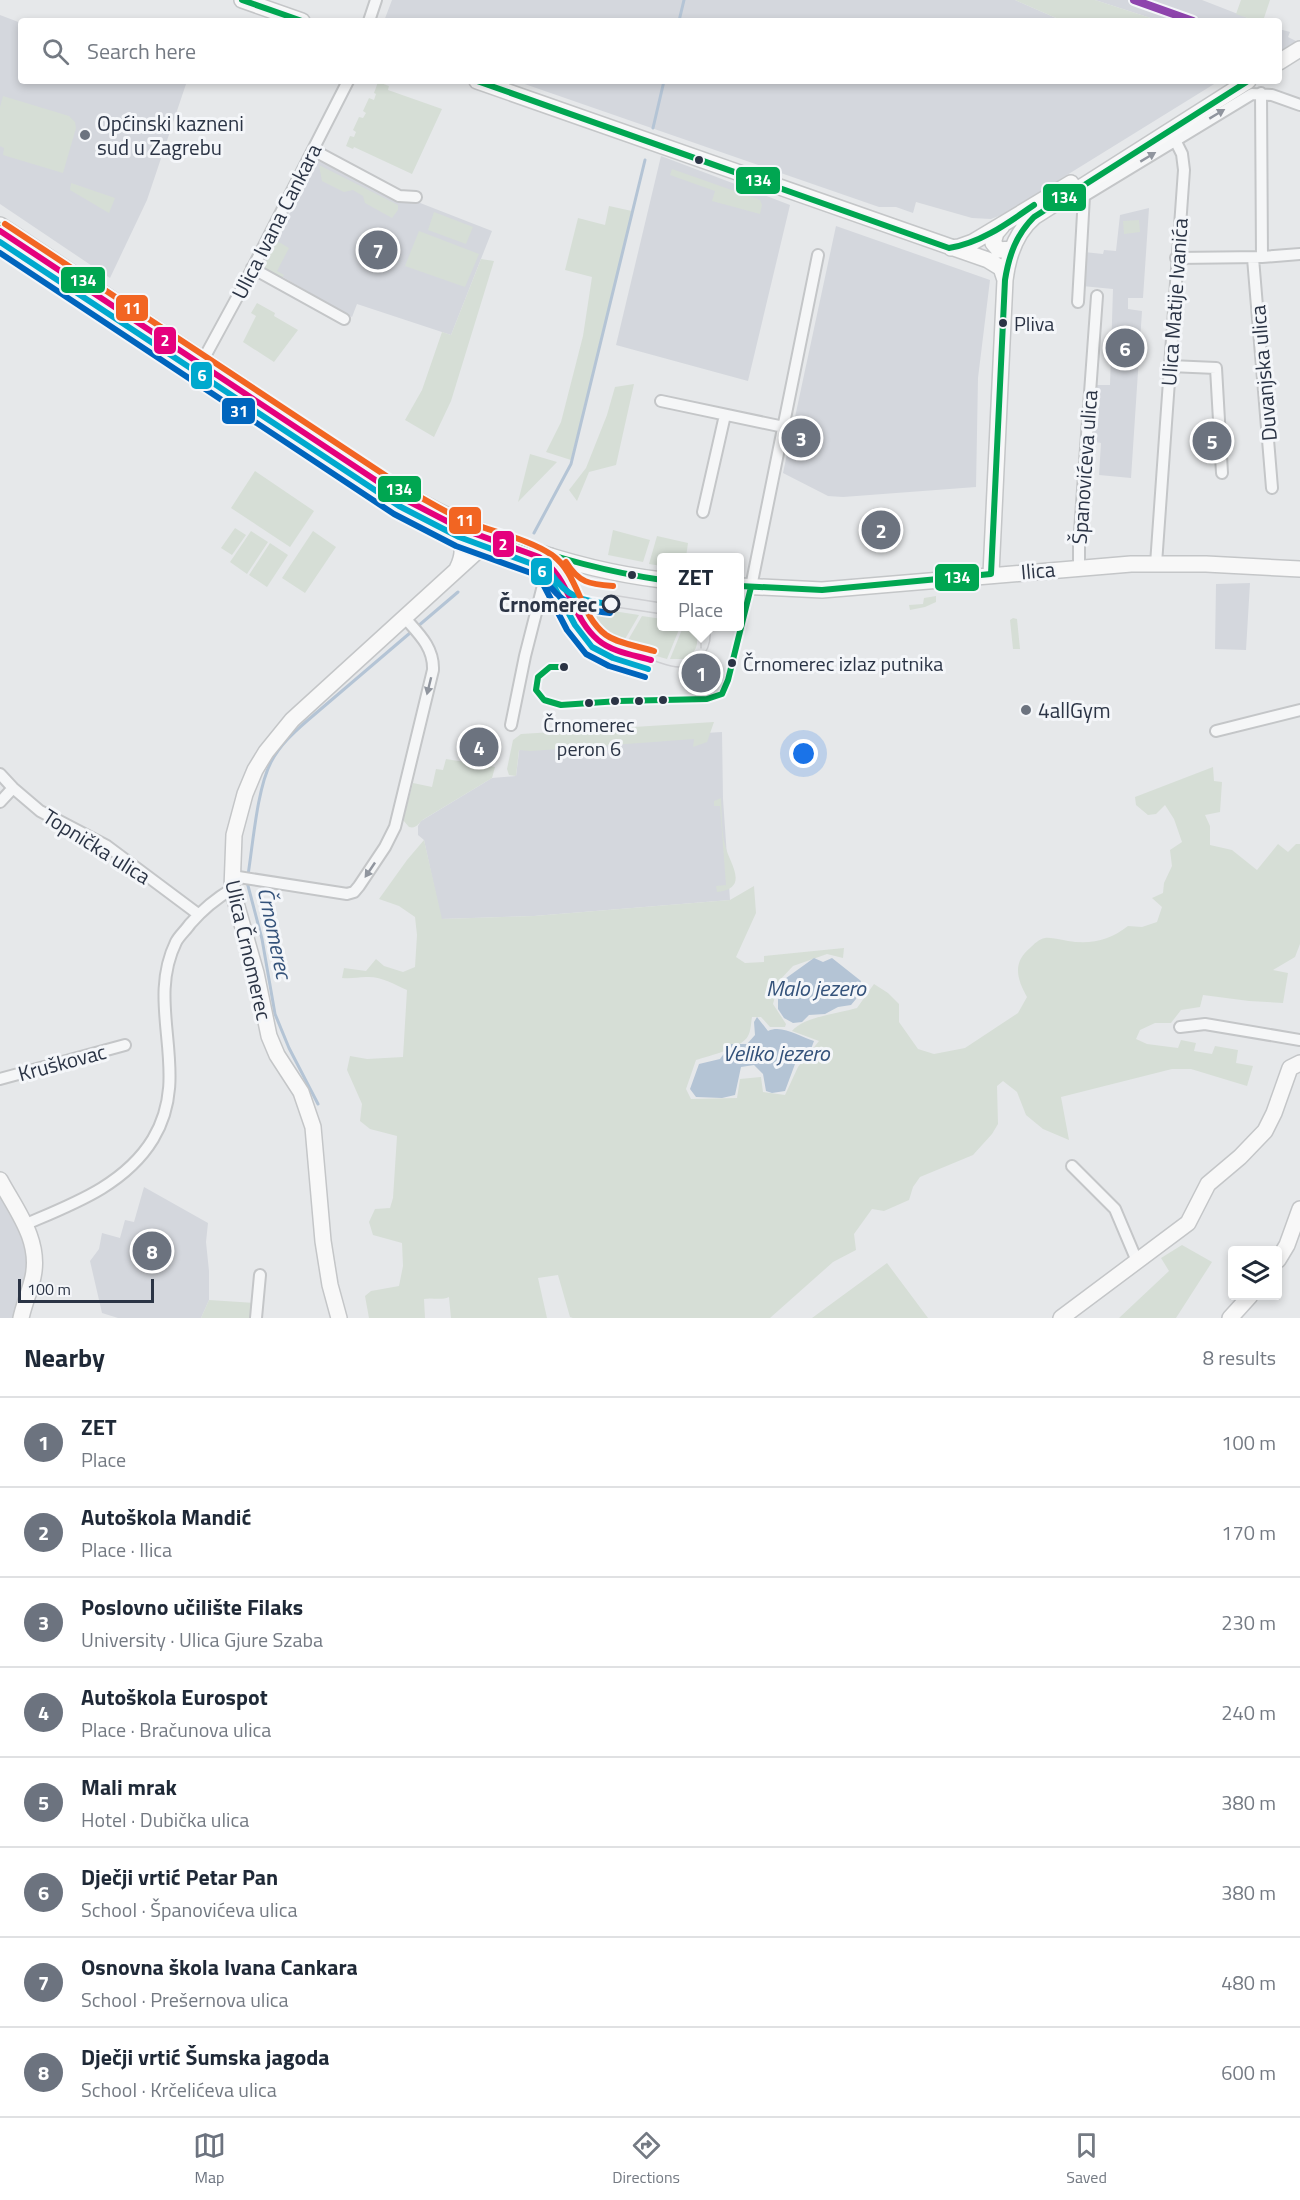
<!DOCTYPE html>
<html lang="en">
<head>
<meta charset="utf-8">
<style>
	:root { --surface:#fff; --page:#f2f2f3; --text:#1f2937; --muted:#747a83; --line:#e0e1e3; --accent:#6c737f }
	body { margin:0; font-family:"Titillium Web",sans-serif; background:var(--page); color:var(--text) }
	.controls { position:absolute; right:18px; bottom:18px; display:grid; overflow:hidden; border-radius:6px; box-shadow:0 3px 9px #0003 }
	.controls button { width:54px; height:54px; display:grid; place-items:center; padding:0; border:0; border-bottom:2px solid var(--line); background:var(--surface); color:var(--text); font:30px sans-serif }
	.scale { position:absolute; left:18px; bottom:15px; width:136px; box-sizing:border-box; padding-left:6px; border:3px solid #2b3445; border-top:0; font-size:16px; line-height:21px; white-space:nowrap; color:#2b3445; -webkit-text-stroke:4px #f4f6f9; paint-order:stroke }
	.you { position:absolute; left:804px; top:754px; width:21px; height:21px; margin:-15px; border:4px solid #fff; border-radius:50%; background:#1a73e8; box-shadow:0 0 0 9px #1a73e833 }
	.badge { display:grid; place-items:center; width:39px; height:39px; border-radius:50%; background:var(--accent); color:#fff; font-size:20px; font-weight:700 }
	.pin { position:absolute; translate:-50% -50%; border:3px solid #fff; box-shadow:0 2px 6px #0006 }
	.popup { position:absolute; left:657px; top:553px; width:87px; height:78px; box-sizing:border-box; display:grid; place-content:center; border-radius:6px; background:var(--surface); filter:drop-shadow(0 2px 4px #0005); font-size:20px; white-space:nowrap; color:var(--muted) }
	.popup b { font-size:22px; color:var(--text) }
	.popup::after { content:''; position:absolute; left:50%; top:100%; margin-left:-12px; border:12px solid transparent; border-top-color:var(--surface) }
	.list { margin:0; padding:0; list-style:none }
	h2 { display:flex; justify-content:space-between; align-items:center; height:78px; margin:0; padding:0 24px; font-size:26px }
	h2 small { font-size:20px; font-weight:400; color:var(--muted) }
	.list li { display:grid; grid-template-columns:39px 1fr auto; gap:18px; align-items:center; box-sizing:border-box; height:90px; padding:0 24px; border-top:2px solid var(--line) }
	.list b { display:block; font-size:22px; white-space:nowrap }
	.list p { margin:0; font-size:20px; white-space:nowrap; color:var(--muted) }
	.list em { font-size:20px; font-style:normal; color:var(--muted) }
	.icon { flex:none; width:33px; height:33px; fill:none; stroke:currentColor; stroke-width:2; stroke-linecap:round; stroke-linejoin:round }
	.map { position:relative; flex:none; width:1300px; height:1318px; overflow:hidden }
	.search { position:absolute; background:var(--surface); box-shadow:0 3px 9px #0003; left:18px; right:18px; top:18px; height:66px; display:flex; align-items:center; gap:15px; box-sizing:border-box; padding:0 21px; border-radius:6px; color:var(--muted); font-size:22px }
	.sheet { height:798px; background:var(--surface) }
	nav { display:flex; justify-content:space-around; align-items:center; box-sizing:border-box; height:84px; border-top:2px solid var(--line); background:var(--surface); font-size:16px; color:var(--muted) }
	nav a { display:grid; justify-items:center; gap:3px }
	nav .on { color:var(--accent) }
	.map>svg:first-child { display:block }
	.built { fill:#d4d7dd }
	.green { fill:#d6ded6 }
	.water { fill:#b4c4d5 }
	.lines { fill:none; stroke-linecap:round; stroke-linejoin:round }
	.stream { stroke:#b4c4d5; stroke-width:3 }
	.street-casing { stroke:#c4c6c8; stroke-width:14 }
	.secondary-casing { stroke:#c4c6c8; stroke-width:18 }
	.street { stroke:#f5f6f7; stroke-width:10 }
	.secondary { stroke:#f8f8f8; stroke-width:15 }
	.tram { stroke:#cecfd2; stroke-width:1.5 }
	.bus-1-casing { stroke:#f4f6f9; stroke-width:10 }
	.bus-1 { stroke:#00a651; stroke-width:6 }
	.rail-1-casing { stroke:#f4f6f9; stroke-width:12 }
	.rail-1 { stroke:#8e44ad; stroke-width:8 }
	.tram-1-casing { stroke:#f4f6f9; stroke-width:10 }
	.tram-2-casing { stroke:#f4f6f9; stroke-width:10 }
	.tram-3-casing { stroke:#f4f6f9; stroke-width:10 }
	.tram-4-casing { stroke:#f4f6f9; stroke-width:10 }
	.tram-1 { stroke:#e5007d; stroke-width:6 }
	.tram-2 { stroke:#00a9ce; stroke-width:6 }
	.tram-3 { stroke:#f26522; stroke-width:6 }
	.tram-4 { stroke:#0065bd; stroke-width:6 }
	.oneway { fill:#90959e }
	.poi-dot { fill:#6c737f; stroke:#f4f6f9; stroke-width:2 }
	.bus-dot { fill:#2b3445; stroke:#f4f6f9; stroke-width:2 }
	.stop-dot { fill:#f4f6f9; stroke:#2b3445; stroke-width:3 }
	.labels { text-anchor:middle; dominant-baseline:central; stroke-width:6; stroke-linejoin:round; paint-order:stroke }
	.bus-label { font-size:20px; fill:#2b3445; stroke:#f4f6f9; text-anchor:start }
	.poi-label { font-size:21px; fill:#2b3445; stroke:#f4f6f9; text-anchor:start }
	.street-label { font-size:21px; fill:#2b3445; stroke:#f4f6f9 }
	.stop-label { font-size:21px; font-weight:bold; fill:#2b3445; stroke:#f4f6f9; text-anchor:end }
	.water-label { font-size:22px; font-style:italic; fill:#34527a; stroke:#f4f6f9 }
	.line-badge { stroke:#f4f6f9; stroke-width:2 }
	.badge-label { font-size:16px; text-anchor:middle; font-weight:bold; fill:#fff }
</style>
</head>
<body>
<div class="map">
<svg width="1300" height="1318" viewBox="0 0 1300 1318">
	<rect width="100%" height="100%" fill="#e6e8ea"/>
	<!-- built -->
	<path class="built" d="M392 0H1015L1063 21H384Z
		M1095 0H1202L1256 21H1160Z
		M0 15 21 23V81H178L186 84 147 200 110 278 0 204Z
		M1279 29 1290 32 1288 37 1300 43 1279 56Z
		M516 81H1219L1004 214 991 219 972 218 916 202 913 213 896 207H879Z
		M661 156 790 205 748 381 616 345Z
		M318 160 392 192 492 231 451 335 357 304 352 317 262 265Z
		M1149 208 1143 298H1128V309L1142 311 1131 478 1099 475 1101 443 1089 441 1092 385H1110L1113 289 1082 286 1084 252 1103 254 1104 250 1116 251 1120 215Z
		M836 226 990 280 978 378 976 487 843 497 828 496 783 473Z
		M1250 583 1246 650 1215 649 1216 584Z
		M722 732 723 799 730 900 534 916 441 919 424 840 418 835V826L421 821 492 778 516 776 520 744Z
		M144 1187 208 1223 206 1242 209 1271V1300L201 1318H118L102 1313 90 1261 99 1249 102 1233 120 1238 125 1220 134 1222Z
		M0 1190 22 1235 28 1256 25 1281 14 1318H0Z"/>
	<!-- green -->
	<path class="green" d="M1015 0H1095L1160 21H1063Z
		M1241 0H1270L1263 21H1256L1236 14Z
		M378 82 389 86 388 90 442 109 412 174 354 147 353 149 346 146 350 136 354 137 356 132 353 130 359 117 363 118 366 113 363 111 369 98 374 100 376 94 374 93Z
		M3 96 69 116 75 122 76 128 63 173 3 155 4 148 0 146V107Z
		M319 165 398 205V210L392 218 365 203 363 196 353 190 344 192 322 181Z
		M672 169 760 200 762 205 760 214 712 201 715 191 670 175Z
		M71 183 115 198 109 213 70 190Z
		M609 206 632 211 571 460 546 452 561 422 583 336 592 277 565 270 578 218 605 225Z
		M434 212 473 227 466 244 428 230Z
		M1139 220 1140 232 1124 234 1123 221Z
		M419 231 479 254 465 287 405 266Z
		M0 234 158 339 156 342 0 238Z
		M277 241 289 248 277 271 284 275 281 280 262 269Z
		M481 259 494 261 451 401 434 437 405 420 422 390 442 332 451 335Z
		M257 303 275 313 274 316 298 330 274 362 243 342 256 316 251 313Z
		M193 363 242 395 240 398 191 366Z
		M634 384 616 465 589 472 577 501 569 490 586 468 607 415 615 387Z
		M248 399 387 491 385 493 248 403Z
		M530 454 557 462 518 502Z
		M255 471 314 511 290 547 231 508Z
		M235 528 246 535 232 555 221 548Z
		M613 530 650 540 643 562 608 555Z
		M251 531 268 542 247 574 230 562Z
		M313 531 336 547 305 593 282 578Z
		M657 536 688 543 686 557 662 558V566L649 564Z
		M270 543 288 555 267 587 249 575Z
		M936 596V602L925 607 910 610 909 605 923 604 924 598Z
		M600 609 639 615 621 646 603 639 593 627Z
		M642 616 662 619V626L680 627 667 659 624 647Z
		M1013 618 1017 619 1020 649H1013L1010 620Z
		M683 627H692C701 639 698 652 685 659H670Z
		M714 722 707 742 693 747 694 739 531 751 519 750 516 776 509 775 507 769 513 740 521 734Z
		M446 759 495 767 492 778 424 819C418 823 417 829 409 827L403 820 413 783 432 787 436 769 443 770Z
		M1213 767 1214 781 1222 782 1220 812 1205 815 1210 826V845L1232 850 1257 870 1278 844 1288 852 1296 844H1300V944L1295 957 1273 970 1288 973 1283 1003 1249 1001 1203 995 1200 1007 1181 1010 1171 1023H1155L1140 1030 1136 1039 1147 1044 1178 1048 1181 1040 1196 1043 1194 1051 1212 1054 1215 1046 1238 1050 1236 1063 1253 1066 1247 1086 1191 1069H1172L1061 1097 1069 1140 1043 1129 1026 1115 1017 1092 1003 1081 997 1086 998 1124 992 1134 973 1155 920 1177 913 1187 909 1200 884 1211 872 1209 854 1234 856 1250 833 1262 770 1318H573L570 1317 558 1275 538 1278 547 1318H451L449 1297C440 1301 433 1297 424 1299L425 1318H369L365 1296 371 1291 399 1286 403 1266 402 1243 373 1235 369 1222 375 1209 390 1208 393 1198 397 1136 370 1129 360 1121 362 1104 347 1070 350 1056 367 1059 403 1057 407 990C394 984 381 976 366 977 357 977 352 979 342 978L344 968 366 971 376 959 384 966 403 972 415 967 417 935 415 917 399 906 379 899 407 860 424 840 442 919 534 916 730 900 754 886 756 913 736 957 745 963 764 962V956L844 948 843 958 827 954 793 966 779 981 773 1004 786 1024 785 1027H770L761 1017H752C751 1022 751 1031 748 1036 742 1048 709 1056 696 1060L686 1089 691 1099 737 1098 740 1079 761 1077 763 1092 785 1095 798 1067 819 1041 792 1031C803 1017 840 1013 857 1008L874 984 888 993 899 1004V1022L918 1049 934 1054 965 1048 1018 1013 1027 997C1017 979 1012 963 1030 948 1034 944 1039 939 1045 938 1051 937 1061 940 1068 941 1091 945 1110 940 1128 926L1142 927 1157 922 1162 907 1152 898 1163 893 1164 883 1172 866 1170 850 1182 842 1174 819 1165 805 1156 814 1148 815 1136 805 1135 797Z
		M721 798C722 813 721 831 725 845 729 863 751 888 717 892L716 886 726 885 720 806H714V801Z
		M1182 1245 1212 1262 1176 1318H1119L1169 1271 1161 1258Z
		M887 1263 928 1318H812Z
		M209 1300 255 1303 252 1318H201Z"/>
	<!-- water -->
	<path class="water" d="M814 958 823 962 832 958 861 981 856 999 851 1005 838 1007 825 1014 809 1015 802 1022 793 1023 784 1018 778 1009V992L782 981Z
		M757 1017 768 1031C782 1024 800 1037 814 1041L811 1049 795 1064 785 1091 772 1093 766 1091 763 1074 754 1065 741 1067 735 1095 722 1098 696 1097 690 1089 699 1064 720 1059 731 1044H747L755 1035 754 1022Z"/>
	<g class="lines">
		<!-- stream -->
		<path class="stream" d="M679 21 684 0
			M653 128 664 81
			M534 533 571 464 645 160
			M248 875C253 844 257 789 271 762 280 745 293 733 308 720L458 592
			M247 882 262 939 275 1014 289 1048 318 1104"/>
		<!-- street casing -->
		<g class="street-casing">
			<path id="street" d="M369 21 376 0
				M313 150 399 196 416 197
				M1062 204 1084 196 1252 94 1272 95 1300 105
				M1262 257 1300 254
				M1176 258 1262 257 1261 93
				M1253 258 1272 488
				M252 268 344 319
				M1078 302 1084 196
				M203 360 246 281 348 81
				M1170 366 1216 368 1222 473
				M661 401 784 427
				M703 512 725 415
				M1156 564 1184 170 1182 154 1175 140
				M1079 567V545L1097 296
				M751 587 818 255
				M511 725 525 656 551 554
				M1216 731 1300 710
				M0 774 13 788 40 811 107 846 198 914
				M0 802 13 788
				M232 876 347 894 354 892 359 886 385 847 395 827 433 670C434 647 418 633 404 617
				M1180 1027 1205 1024 1300 1040
				M0 1079 125 1045
				M1072 1166 1115 1209 1137 1261
				M26 1224C73 1204 125 1185 153 1139 193 1073 144 1007 176 942 179 936 186 930 190 924 203 909 215 899 232 889
				M256 1318 260 1275"/>
		</g>
		<!-- secondary casing -->
		<g class="secondary-casing">
			<path id="secondary" d="M242 0 302 21
				M1279 62 1300 49
				M477 81 988 260 1001 268 1005 280
				M0 225 387 482C465 532 570 569 662 580
				M1002 226 996 233 993 243 999 250 1011 249
				M951 248 959 247 973 242 1071 183
				M447 519C462 534 467 550 457 569
				M991 574 1005 280C1008 256 1015 233 1034 217L1248 81
				M740 586 822 590 1131 564H1206L1300 569
				M0 1180C16 1210 41 1240 33 1277 30 1291 24 1304 21 1318
				M1278 1260 1287 1245 1300 1209
				M339 1318 330 1285 323 1241 313 1127 301 1092 277 1055 269 1036 256 973 232 889 234 835 245 794 255 770 266 752 292 720 483 546 494 539 502 538
				M1061 1318 1188 1223 1208 1184 1240 1157 1265 1131 1274 1113 1290 1068 1300 1063
				M1230 1318 1250 1296"/>
		</g>
		<!-- street -->
		<use href="#street" class="street"/>
		<!-- secondary -->
		<use href="#secondary" class="secondary"/>
		<!-- tram -->
		<path class="tram" d="M612 595 662 603
			M609 606 662 614
			M698 626 701 633V648
			M651 660C660 662 669 667 679 667 701 668 714 646 709 626"/>
		<!-- bus-1 casing -->
		<g class="bus-1-casing">
			<path id="bus-1" d="M242 0 302 21
				M477 81 949 248C981 243 1008 223 1034 205
				M0 225 387 482C473 533 563 565 662 580
				M740 586 822 590 991 574 1005 280C1009 255 1016 235 1034 217L1248 81
				M564 667H550L538 677 536 690 544 700 561 705 619 701 707 699 722 694 728 680 751 587"/>
		</g>
		<!-- bus-1 -->
		<use href="#bus-1" class="bus-1"/>
		<!-- rail-1 casing -->
		<g class="rail-1-casing">
			<path id="rail-1" d="M1134 0 1193 21"/>
		</g>
		<!-- rail-1 -->
		<use href="#rail-1" class="rail-1"/>
		<!-- tram-1 casing -->
		<g class="tram-1-casing">
			<path id="tram-1" d="M0 231 404 499 462 529 539 557C570 578 571 617 598 640 612 652 634 655 651 660"/>
		</g>
		<!-- tram-2 casing -->
		<g class="tram-2-casing">
			<path id="tram-2" d="M0 242 399 506 459 537 535 565 550 579 575 625 592 647 613 658 648 669
				M550 572C567 598 582 601 611 604"/>
		</g>
		<!-- tram-3 casing -->
		<g class="tram-3-casing">
			<path id="tram-3" d="M5 224 409 491C428 501 446 513 466 521 494 533 527 538 552 555 579 574 579 615 606 635 619 644 638 646 654 651
				M566 562C579 583 589 584 613 586"/>
		</g>
		<!-- tram-4 casing -->
		<g class="tram-4-casing">
			<path id="tram-4" d="M0 253 394 514 456 546 531 573 543 584 567 630 586 654 609 666 645 677
				M543 577C561 605 578 609 610 613"/>
		</g>
		<!-- tram-1 -->
		<use href="#tram-1" class="tram-1"/>
		<!-- tram-2 -->
		<use href="#tram-2" class="tram-2"/>
		<!-- tram-3 -->
		<use href="#tram-3" class="tram-3"/>
		<!-- tram-4 -->
		<use href="#tram-4" class="tram-4"/>
	</g>
	<!-- one-way arrows -->
	<defs><path id="oneway-solid" d="M-6-.8H1V-3.2L6.5 0L1 3.2V.8H-6Z" transform="scale(1.5)"/></defs>
	<g class="oneway">
		<use href="#oneway-solid" transform="translate(1217 114) rotate(-31)"/>
		<use href="#oneway-solid" transform="translate(1148 157) rotate(-31)"/>
		<use href="#oneway-solid" transform="translate(429 686) rotate(104)"/>
		<use href="#oneway-solid" transform="translate(370 870) rotate(124)"/>
	</g>
	<!-- markers -->
	<g class="poi-dot">
		<circle cx="85" cy="135" r="6"/>
		<circle cx="1026" cy="710" r="6"/>
	</g>
	<g class="bus-dot">
		<circle cx="699" cy="160" r="5"/>
		<circle cx="1003" cy="323" r="5"/>
		<circle cx="632" cy="575" r="5"/>
		<circle cx="732" cy="663" r="5"/>
		<circle cx="564" cy="667" r="5"/>
		<circle cx="663" cy="700" r="5"/>
		<circle cx="615" cy="701" r="5"/>
		<circle cx="639" cy="701" r="5"/>
		<circle cx="589" cy="703" r="5"/>
	</g>
	<circle class="stop-dot" cx="611" cy="604" r="8"/>
	<g class="labels">
		<!-- bus labels -->
		<g class="bus-label">
			<text x="1014" y="323">Pliva</text>
			<text x="743" y="663">Črnomerec izlaz putnika</text>
			<text x="589" y="724" text-anchor="middle">Črnomerec<tspan x="589" dy="24">peron 6</tspan></text>
		</g>
		<!-- poi labels -->
		<g class="poi-label">
			<text x="97" y="123">Općinski kazneni<tspan x="97" dy="24">sud u Zagrebu</tspan></text>
			<text x="1038" y="710">4allGym</text>
		</g>
		<!-- street labels -->
		<g class="street-label">
			<text transform="translate(276 221) rotate(-63)">Ulica Ivana Cankara</text>
			<text transform="translate(1174 302) rotate(-86)">Ulica Matije Ivanića</text>
			<text transform="translate(1263 373) rotate(-95)">Duvanjska ulica</text>
			<text transform="translate(1084 467) rotate(-86)">Španovićeva ulica</text>
			<text transform="translate(1038 570) rotate(-5)">Ilica</text>
			<text transform="translate(97 846) rotate(32)">Topnička ulica</text>
			<text transform="translate(249 950) rotate(77)">Ulica Črnomerec</text>
			<text transform="translate(62 1062) rotate(-15)">Kruškovac</text>
		</g>
		<!-- stop labels -->
		<g class="stop-label">
			<text x="597" y="604">Črnomerec</text>
		</g>
		<!-- water labels -->
		<g class="water-label">
			<text transform="translate(275 933) rotate(78)">Črnomerec</text>
			<text x="816" y="988">Malo jezero</text>
			<text x="776" y="1053">Veliko jezero</text>
		</g>
	</g>
	<g class="line-badge">
		<rect x="735" y="166" width="46" height="29" rx="6" fill="#00a651"/>
		<rect x="1042" y="183" width="45" height="29" rx="6" fill="#00a651"/>
		<rect x="60" y="266" width="46" height="28" rx="6" fill="#00a651"/>
		<rect x="115" y="294" width="34" height="28" rx="6" fill="#f26522"/>
		<rect x="153" y="326" width="24" height="29" rx="6" fill="#e5007d"/>
		<rect x="190" y="361" width="23" height="29" rx="6" fill="#00a9ce"/>
		<rect x="221" y="397" width="35" height="28" rx="6" fill="#0065bd"/>
		<rect x="377" y="475" width="45" height="28" rx="6" fill="#00a651"/>
		<rect x="448" y="506" width="34" height="29" rx="6" fill="#f26522"/>
		<rect x="492" y="530" width="23" height="28" rx="6" fill="#e5007d"/>
		<rect x="530" y="557" width="23" height="29" rx="6" fill="#00a9ce"/>
		<rect x="934" y="563" width="46" height="29" rx="6" fill="#00a651"/>
	</g>
	<g class="badge-label">
		<text x="758" y="186">134</text>
		<text x="1064" y="203">134</text>
		<text x="83" y="286">134</text>
		<text x="132" y="314">11</text>
		<text x="165" y="346">2</text>
		<text x="202" y="381">6</text>
		<text x="239" y="417">31</text>
		<text x="399" y="495">134</text>
		<text x="465" y="526">11</text>
		<text x="503" y="550">2</text>
		<text x="542" y="577">6</text>
		<text x="957" y="583">134</text>
	</g>
</svg>
<div class="controls">
<button><svg class="icon" aria-label="layers" viewBox="0 0 24 24"><path d="M12 4l9 5-9 5-9-5zM3 14l9 5 9-5"/></svg></button>
</div>
<div class="scale">100 m</div>
<div class="you"></div>
<div class="pin badge" style="left:701px;top:673px">1</div>
<div class="popup"><b>ZET</b>Place</div>
<div class="pin badge" style="left:881px;top:530px">2</div>
<div class="pin badge" style="left:801px;top:438px">3</div>
<div class="pin badge" style="left:479px;top:747px">4</div>
<div class="pin badge" style="left:1212px;top:441px">5</div>
<div class="pin badge" style="left:1125px;top:348px">6</div>
<div class="pin badge" style="left:378px;top:250px">7</div>
<div class="pin badge" style="left:152px;top:1251px">8</div>
<div class="search"><svg class="icon" aria-label="search" viewBox="0 0 24 24"><circle cx="10" cy="10" r="6"/><path d="M15 15l6 6"/></svg>Search here</div>
</div>
<section class="sheet">
<h2>Nearby<small>8 results</small></h2>
<ul class="list">
<li><span class="badge">1</span><div><b>ZET</b><p>Place</p></div><em>100 m</em></li>
<li><span class="badge">2</span><div><b>Autoškola Mandić</b><p>Place · Ilica</p></div><em>170 m</em></li>
<li><span class="badge">3</span><div><b>Poslovno učilište Filaks</b><p>University · Ulica Gjure Szaba</p></div><em>230 m</em></li>
<li><span class="badge">4</span><div><b>Autoškola Eurospot</b><p>Place · Bračunova ulica</p></div><em>240 m</em></li>
<li><span class="badge">5</span><div><b>Mali mrak</b><p>Hotel · Dubička ulica</p></div><em>380 m</em></li>
<li><span class="badge">6</span><div><b>Dječji vrtić Petar Pan</b><p>School · Španovićeva ulica</p></div><em>380 m</em></li>
<li><span class="badge">7</span><div><b>Osnovna škola Ivana Cankara</b><p>School · Prešernova ulica</p></div><em>480 m</em></li>
<li><span class="badge">8</span><div><b>Dječji vrtić Šumska jagoda</b><p>School · Krčelićeva ulica</p></div><em>600 m</em></li>
</ul>
</section>
<nav>
<a class="on"><svg class="icon" aria-label="map" viewBox="0 0 24 24"><path d="M3 6l6-2 6 2 6-2v14l-6 2-6-2-6 2zM9 4v14M15 6v14"/></svg>Map</a>
<a><svg class="icon" aria-label="directions" viewBox="0 0 24 24"><path d="M12 3l9 9-9 9-9-9zM9 14v-3h6M13 9l2 2-2 2"/></svg>Directions</a>
<a><svg class="icon" aria-label="saved" viewBox="0 0 24 24"><path d="M7 4h10v16l-5-4-5 4z"/></svg>Saved</a>
</nav>
</body>
</html>
